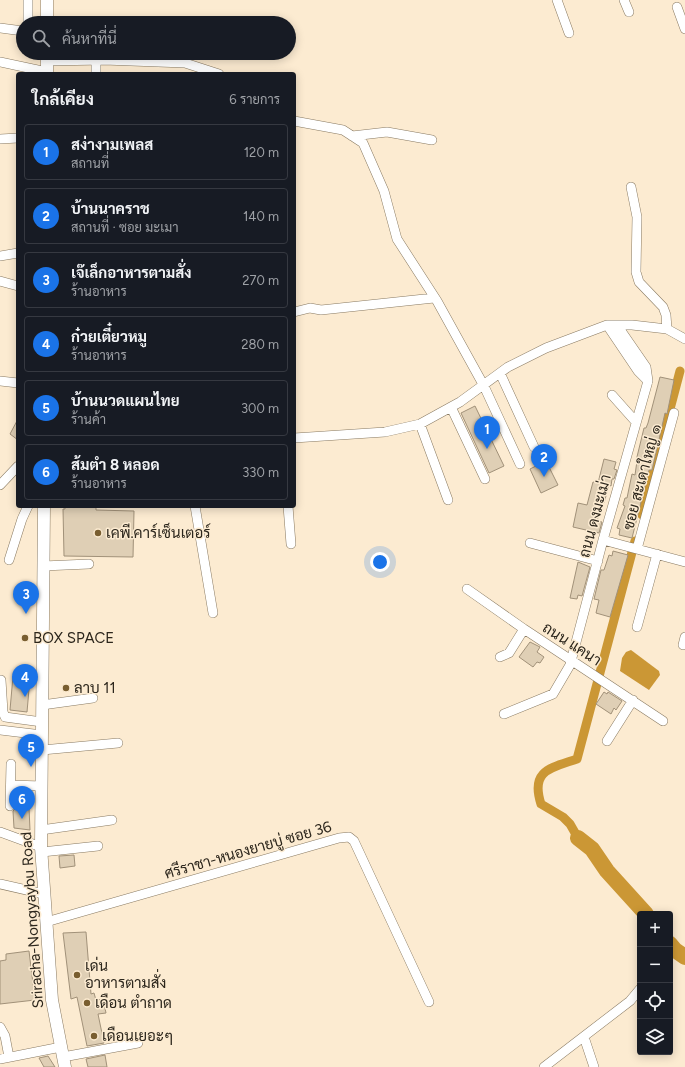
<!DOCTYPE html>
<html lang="th">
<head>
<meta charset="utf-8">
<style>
	:root { --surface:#171b24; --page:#20242c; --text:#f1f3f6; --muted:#9ea1a6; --line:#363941; --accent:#1a73e8 }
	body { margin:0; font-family:Figtree,Sarabun,sans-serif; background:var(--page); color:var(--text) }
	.controls { position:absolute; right:12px; bottom:12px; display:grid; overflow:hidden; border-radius:4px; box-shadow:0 2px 10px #0003 }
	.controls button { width:36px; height:36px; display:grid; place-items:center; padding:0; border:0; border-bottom:1px solid var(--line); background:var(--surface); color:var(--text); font:20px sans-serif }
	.you { position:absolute; left:380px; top:562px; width:14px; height:14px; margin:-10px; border:3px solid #fff; border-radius:50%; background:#1a73e8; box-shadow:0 0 0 6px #1a73e833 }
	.badge { display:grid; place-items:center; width:26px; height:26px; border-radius:50%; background:var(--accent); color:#fff; font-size:13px; font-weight:700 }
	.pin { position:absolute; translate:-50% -33px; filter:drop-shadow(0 1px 2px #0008) }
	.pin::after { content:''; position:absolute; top:21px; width:14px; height:12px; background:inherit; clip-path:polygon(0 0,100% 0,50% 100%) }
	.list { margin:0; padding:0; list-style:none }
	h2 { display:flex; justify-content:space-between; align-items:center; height:52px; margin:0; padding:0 16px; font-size:17px }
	h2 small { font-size:13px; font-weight:400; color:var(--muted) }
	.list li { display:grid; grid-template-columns:26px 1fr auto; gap:12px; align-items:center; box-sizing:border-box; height:56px; margin:0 8px 8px; padding:0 8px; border:1px solid var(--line); border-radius:4px }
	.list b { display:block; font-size:15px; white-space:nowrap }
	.list p { margin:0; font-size:13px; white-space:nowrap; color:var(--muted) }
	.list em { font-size:13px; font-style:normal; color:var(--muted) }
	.icon { flex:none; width:22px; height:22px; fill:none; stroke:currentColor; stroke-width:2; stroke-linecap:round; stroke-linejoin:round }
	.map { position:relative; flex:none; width:685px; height:1067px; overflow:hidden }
	.search { position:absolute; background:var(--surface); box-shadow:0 2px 10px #0003; left:16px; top:16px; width:280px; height:44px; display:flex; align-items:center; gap:10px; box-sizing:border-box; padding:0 14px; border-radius:22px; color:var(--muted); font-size:15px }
	.panel { position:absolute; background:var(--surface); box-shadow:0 2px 10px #0003; left:16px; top:72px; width:280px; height:436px; border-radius:4px }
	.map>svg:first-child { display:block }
	.water { fill:#cb9735 }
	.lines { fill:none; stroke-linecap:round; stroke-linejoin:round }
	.canal { stroke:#cb9735; stroke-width:9 }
	.river { stroke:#cb9735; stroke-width:16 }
	.building { fill:#dfcfb5; stroke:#a19179 }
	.minor-casing { stroke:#897a62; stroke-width:10 }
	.major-casing { stroke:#897a62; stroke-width:13 }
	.minor { stroke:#fff; stroke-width:9 }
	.major { stroke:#fff; stroke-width:12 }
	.poi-dot { fill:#795e30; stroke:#fcebd1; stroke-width:1.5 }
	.labels { text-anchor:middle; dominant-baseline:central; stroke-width:3; stroke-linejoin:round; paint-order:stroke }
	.street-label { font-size:15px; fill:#2c261c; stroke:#fcebd1 }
	.poi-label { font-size:15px; fill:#2c261c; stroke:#fcebd1; text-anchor:start }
</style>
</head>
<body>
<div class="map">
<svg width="685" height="1067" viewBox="0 0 685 1067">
	<rect width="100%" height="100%" fill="#fcebd1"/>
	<!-- water -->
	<path class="water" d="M631 650 659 671 660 675 649 690 620 671 622 658 626 652Z"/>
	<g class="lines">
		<!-- canal -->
		<path class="canal" d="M642 515 680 371
			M578 838 570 824 563 817 541 804C530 770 551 768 577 759L635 541"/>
		<!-- river -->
		<path class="river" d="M578 838 592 849 607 871 646 914
			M670 944 675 950 685 957"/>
	</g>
	<!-- building -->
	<path class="building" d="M660 377 674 380 667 414 665 413 652 470H649L632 538 619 535 620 529 617 528 625 506 623 505 625 498H627L632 474 635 475 637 461H636L644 428H646L648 423Z
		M475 406 504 466 489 473 461 413Z
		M18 419V440L10 434Z
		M604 459 616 462 614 469 617 470 614 479H612L611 486 609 485 604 503 602 502 597 521 602 522 599 533 573 527 578 503 587 505 593 482 598 483Z
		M546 461 558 485 541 493 530 469Z
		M65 506H96V510L134 511 133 557 64 556 63 509H65Z
		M613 551 628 555 610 617 596 613 599 600 594 599 601 570H604L609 555 612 556Z
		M578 562 590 567 582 596 578 595 577 599 570 598Z
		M530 642 540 647 537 652 544 657 540 663 537 662 533 667 519 657Z
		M13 676 30 678 27 712 10 710Z
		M604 692 607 694 608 692 622 701 616 710 614 708 611 714 596 704Z
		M29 808 30 830 14 828 13 811 15 809Z
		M74 855 75 866 60 868 59 856Z
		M86 932 91 994 94 993 96 1000 103 999 106 1013 98 1014 104 1043 87 1046 77 997 71 999 63 933Z
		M29 951 35 1000 0 1004V961L6 960V954Z
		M105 1055 107 1067H88L86 1059Z
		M48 1056 55 1067H44L39 1058Z"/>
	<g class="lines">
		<!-- minor casing -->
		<g class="minor-casing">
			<path id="minor" d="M557 0 569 33
				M624 0 629 12
				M677 7 685 29
				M28 23V0
				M0 28 23 31
				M47 61 104 60 185 63 219 74
				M0 62 47 72
				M96 74V60
				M294 121 343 130 363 143 384 191 397 239 437 301 484 386 520 464
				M352 136 387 132 432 140
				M0 139 18 138
				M631 187 637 217 636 272 639 282 663 307 666 315 667 329
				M0 256 18 253
				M0 281 18 286
				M294 312 310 308 321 310 434 298
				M607 325 638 371 648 381
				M500 373 534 447
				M0 381 18 383
				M612 395 636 422
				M451 407 485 479
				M420 424 448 500
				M294 438 385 432 420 424 460 402 508 367 546 348 607 325H632L667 329 685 339
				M0 485 18 466
				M195 506 213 613
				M288 506 291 544
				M603 540 685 562
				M530 543 598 561
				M637 549 674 413
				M9 560 22 519 28 506
				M43 566 89 564
				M467 589 524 629 663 721
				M637 627 657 554
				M683 645 685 637
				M500 657 509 653 524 629
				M1 680 3 712 5 717 42 722
				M42 705 93 698
				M504 714 553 694 570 665 603 540 648 381 646 367 617 325
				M0 730 42 735
				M607 741 633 700
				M42 750 118 743
				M11 785 42 786
				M10 806 11 764
				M41 830 112 820
				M0 832 41 847
				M42 852 98 846
				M0 884 44 894
				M46 922 339 838 349 837 354 841 429 1002
				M0 1027 5 1036 9 1057
				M584 1037 594 1067
				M63 1057 138 1043
				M0 1059 61 1047
				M544 1067 630 1001 640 989"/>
		</g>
		<!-- major casing -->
		<g class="major-casing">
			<path id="major" d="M47 23V0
				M47 53V74
				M44 506 41 847 52 1000 65 1067"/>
		</g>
		<!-- minor -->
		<use href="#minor" class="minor"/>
		<!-- major -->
		<use href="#major" class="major"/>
	</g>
	<!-- markers -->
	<g class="poi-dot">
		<circle cx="98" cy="533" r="4"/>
		<circle cx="25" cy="638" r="4"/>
		<circle cx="66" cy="688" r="4"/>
		<circle cx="77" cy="975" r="4"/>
		<circle cx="87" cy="1003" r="4"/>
		<circle cx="94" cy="1036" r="4"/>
	</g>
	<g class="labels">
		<!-- street labels -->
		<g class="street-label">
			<text transform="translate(642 477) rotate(-75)">ซอย สะเดาใหญ่ ๑</text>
			<text transform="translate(595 516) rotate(-75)">ถนน ดงมะเม่า</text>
			<text transform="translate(572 644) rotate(33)">ถนน แคนา</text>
			<text transform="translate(248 850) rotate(-16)">ศรีราชา-หนองยายบู่ ซอย 36</text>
			<text transform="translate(32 920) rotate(-94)">Sriracha-Nongyaybu Road</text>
		</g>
		<!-- poi labels -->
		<g class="poi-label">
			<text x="106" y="533">เคพี.คาร์เซ็นเตอร์</text>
			<text x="33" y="638">BOX SPACE</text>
			<text x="74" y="688">ลาบ 11</text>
			<text x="85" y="966">เด่น<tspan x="85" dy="17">อาหารตามสั่ง</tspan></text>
			<text x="95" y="1003">เดือน ตำถาด</text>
			<text x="102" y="1036">เดือนเยอะๆ</text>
		</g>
	</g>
</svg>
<div class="controls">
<button>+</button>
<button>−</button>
<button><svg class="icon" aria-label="locate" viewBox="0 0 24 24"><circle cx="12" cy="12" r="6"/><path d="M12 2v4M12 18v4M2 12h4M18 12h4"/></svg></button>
<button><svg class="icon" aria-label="layers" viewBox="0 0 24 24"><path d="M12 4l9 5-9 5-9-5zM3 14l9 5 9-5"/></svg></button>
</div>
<div class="you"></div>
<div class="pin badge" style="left:487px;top:449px">1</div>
<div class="pin badge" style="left:544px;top:477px">2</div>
<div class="pin badge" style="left:26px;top:614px">3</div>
<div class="pin badge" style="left:25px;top:697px">4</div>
<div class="pin badge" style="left:31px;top:767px">5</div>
<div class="pin badge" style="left:22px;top:819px">6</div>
<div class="search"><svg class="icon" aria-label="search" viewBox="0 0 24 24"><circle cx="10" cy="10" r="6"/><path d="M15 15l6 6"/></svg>ค้นหาที่นี่</div>
<section class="panel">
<h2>ใกล้เคียง<small>6 รายการ</small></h2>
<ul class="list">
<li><span class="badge">1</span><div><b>สง่างามเพลส</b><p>สถานที่</p></div><em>120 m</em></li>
<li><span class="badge">2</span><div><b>บ้านนาคราช</b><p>สถานที่ · ซอย มะเมา</p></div><em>140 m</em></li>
<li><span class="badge">3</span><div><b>เจ๊เล็กอาหารตามสั่ง</b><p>ร้านอาหาร</p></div><em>270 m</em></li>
<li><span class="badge">4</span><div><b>ก๋วยเตี๋ยวหมู</b><p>ร้านอาหาร</p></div><em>280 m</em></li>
<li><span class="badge">5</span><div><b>บ้านนวดแผนไทย</b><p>ร้านค้า</p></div><em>300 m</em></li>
<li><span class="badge">6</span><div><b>ส้มตำ 8 หลอด</b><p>ร้านอาหาร</p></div><em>330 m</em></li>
</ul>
</section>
</div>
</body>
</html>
